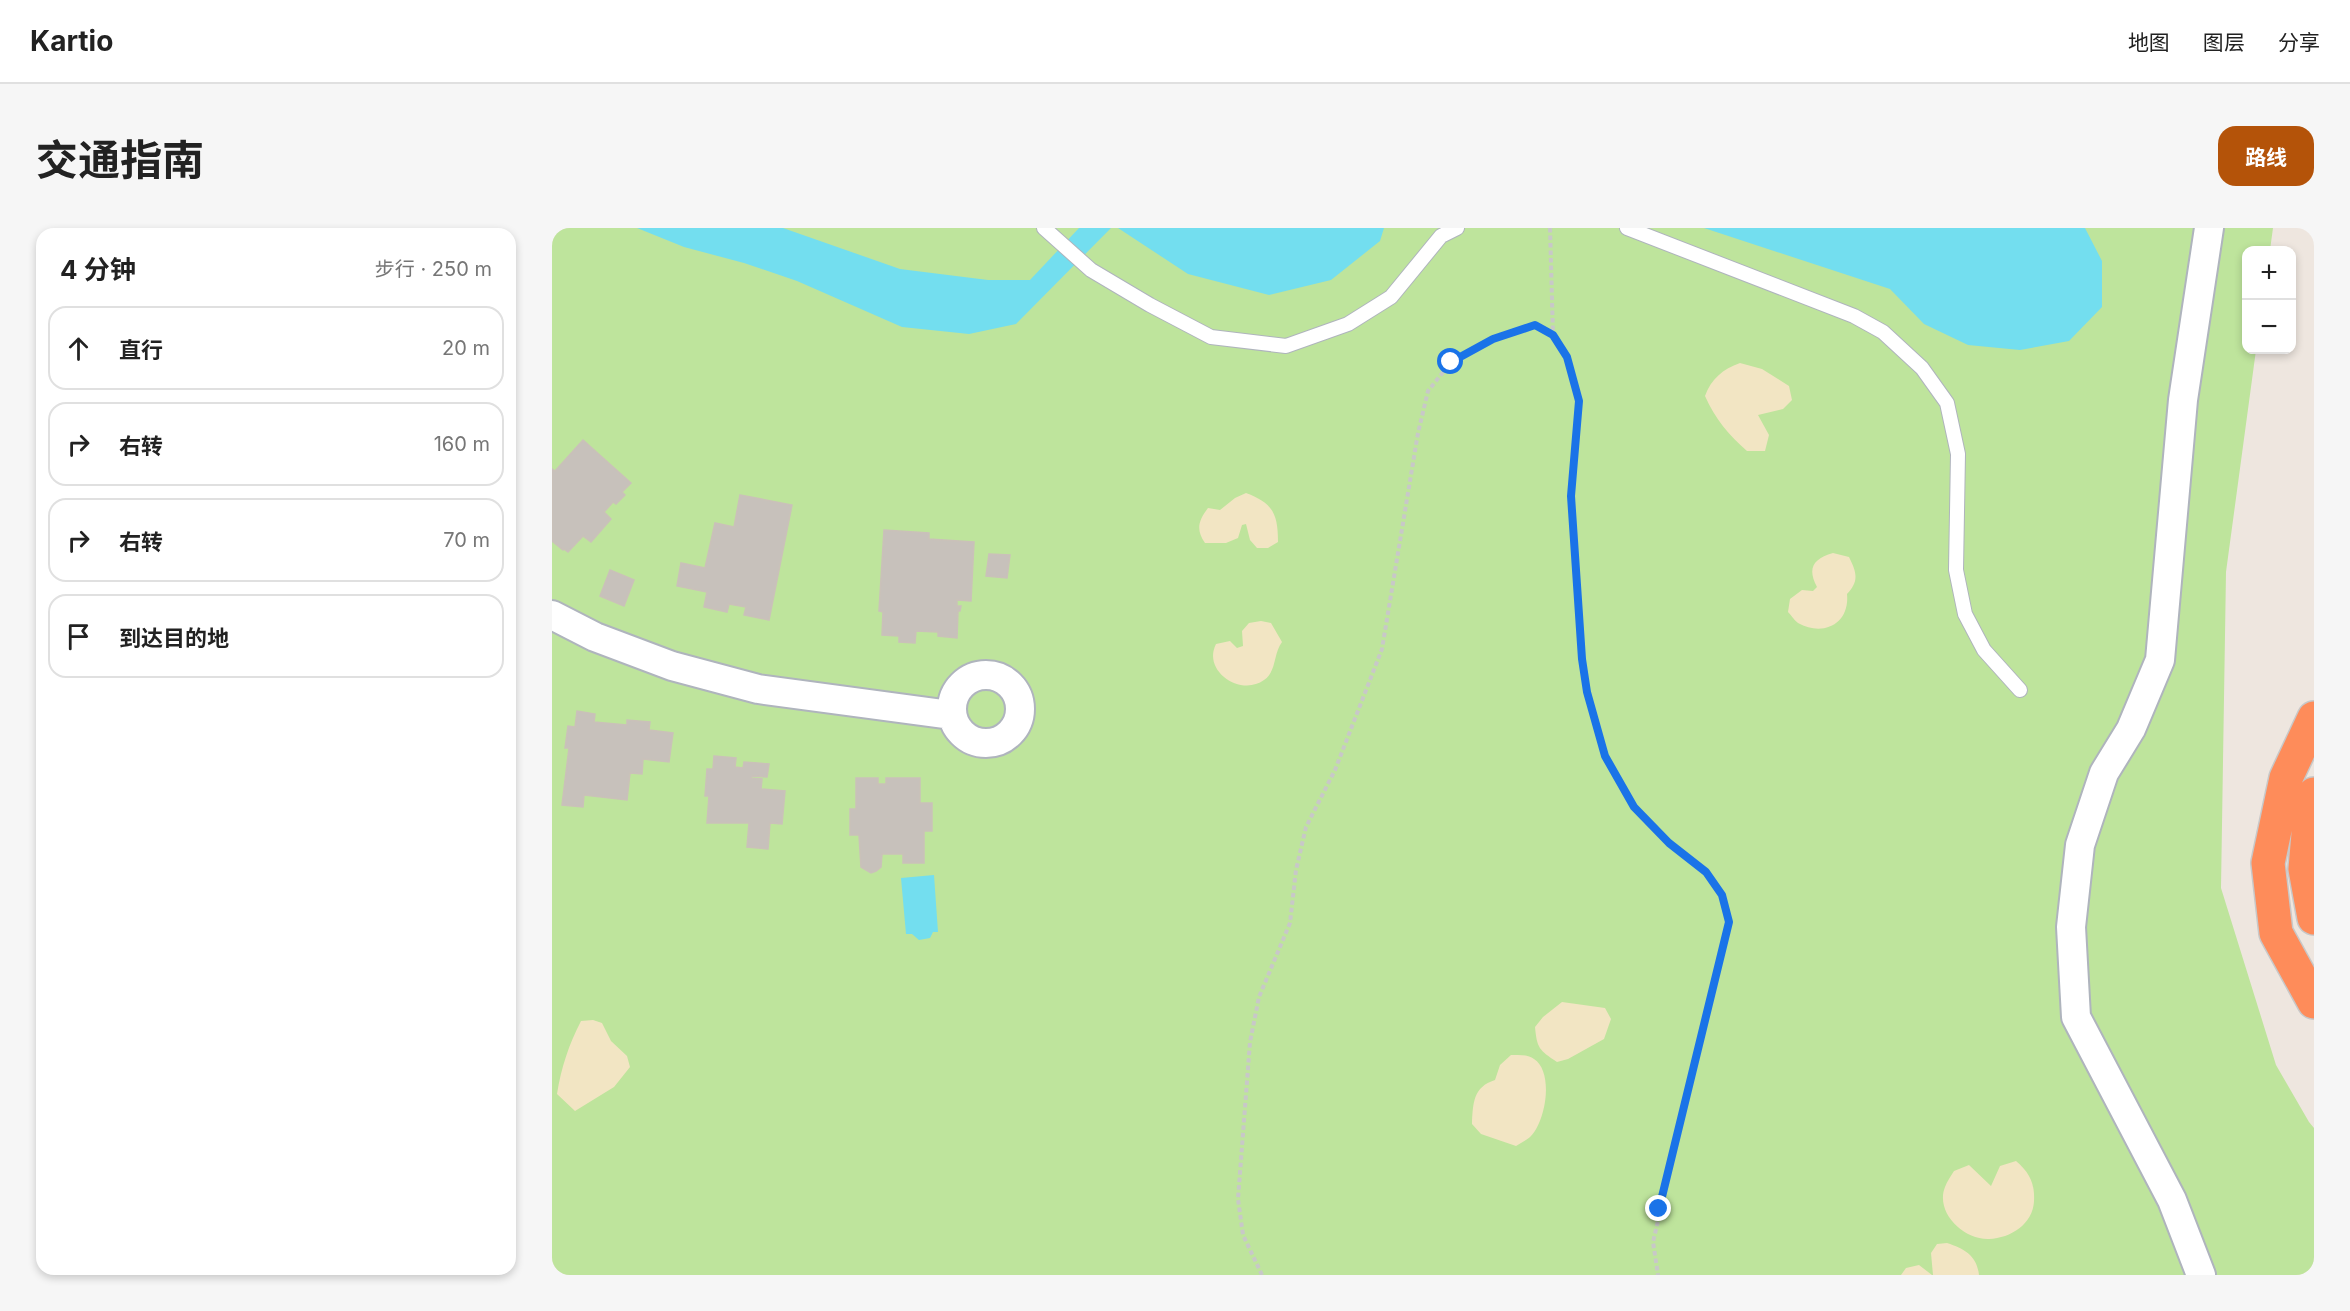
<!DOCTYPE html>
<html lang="zh">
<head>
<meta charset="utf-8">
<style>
	:root { --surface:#fff; --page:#f6f6f6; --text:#222; --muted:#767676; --line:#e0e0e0; --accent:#b45309 }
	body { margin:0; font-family:Inter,"Noto Sans SC",sans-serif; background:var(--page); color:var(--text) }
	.controls { position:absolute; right:18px; top:18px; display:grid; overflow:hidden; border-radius:12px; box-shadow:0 3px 9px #0003 }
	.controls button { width:54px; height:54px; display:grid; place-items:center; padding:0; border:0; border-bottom:2px solid var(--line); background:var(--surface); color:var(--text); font:30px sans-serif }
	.stop { position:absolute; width:18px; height:18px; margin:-14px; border:4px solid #1a73e8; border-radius:50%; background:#fff }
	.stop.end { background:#1a73e8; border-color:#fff; box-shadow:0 2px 6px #0008 }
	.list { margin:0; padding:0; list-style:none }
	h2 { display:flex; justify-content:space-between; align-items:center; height:78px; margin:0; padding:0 24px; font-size:26px }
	h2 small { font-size:20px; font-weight:400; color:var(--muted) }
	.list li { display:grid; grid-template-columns:39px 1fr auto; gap:18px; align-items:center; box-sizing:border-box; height:84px; margin:0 12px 12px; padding:0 12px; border:2px solid var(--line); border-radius:18px }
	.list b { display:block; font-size:22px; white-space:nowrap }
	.list em { font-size:20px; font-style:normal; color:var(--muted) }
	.icon { flex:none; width:33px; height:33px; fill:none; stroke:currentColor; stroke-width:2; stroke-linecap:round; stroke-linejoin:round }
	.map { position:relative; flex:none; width:1762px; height:1047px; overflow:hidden; border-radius:18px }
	header { display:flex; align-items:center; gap:36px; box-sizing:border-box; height:84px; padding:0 30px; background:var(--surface); border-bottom:2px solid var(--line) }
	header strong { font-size:28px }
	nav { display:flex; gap:33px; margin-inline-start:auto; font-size:21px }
	.intro { display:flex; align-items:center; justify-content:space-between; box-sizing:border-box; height:144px; padding:0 36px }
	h1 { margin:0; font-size:42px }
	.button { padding:15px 27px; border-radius:18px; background:var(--accent); color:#fff; font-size:21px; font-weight:700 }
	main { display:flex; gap:36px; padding:0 36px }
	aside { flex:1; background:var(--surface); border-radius:18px; box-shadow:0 3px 9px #0003 }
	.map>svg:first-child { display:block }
	.green { fill:#bee49c }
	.sand { fill:#f2e5c3 }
	.water { fill:#73deef }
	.building { fill:#c7c1bb; stroke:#cac1b9; stroke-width:1.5 }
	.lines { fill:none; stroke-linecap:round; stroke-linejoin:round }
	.lane-casing { stroke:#afb4bd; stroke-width:16 }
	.street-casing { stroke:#afb4bd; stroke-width:32 }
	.highway-casing { stroke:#c8c8c8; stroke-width:36 }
	.path { stroke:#c8c8c8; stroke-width:4; stroke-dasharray:4.5 3; stroke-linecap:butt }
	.lane { stroke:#fff; stroke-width:14 }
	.street { stroke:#fff; stroke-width:28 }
	.highway { stroke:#fe8c5a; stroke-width:33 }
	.route { stroke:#1a73e8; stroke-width:8 }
</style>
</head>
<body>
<header>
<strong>Kartio</strong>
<nav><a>地图</a><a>图层</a><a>分享</a></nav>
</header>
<div class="intro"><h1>交通指南</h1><a class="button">路线</a></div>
<main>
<aside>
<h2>4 分钟<small>步行 · 250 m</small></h2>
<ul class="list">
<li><svg class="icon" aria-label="ahead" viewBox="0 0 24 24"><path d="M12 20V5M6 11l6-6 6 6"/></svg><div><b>直行</b></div><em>20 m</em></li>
<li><svg class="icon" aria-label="right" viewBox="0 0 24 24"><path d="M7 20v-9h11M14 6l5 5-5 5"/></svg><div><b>右转</b></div><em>160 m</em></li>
<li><svg class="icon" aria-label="right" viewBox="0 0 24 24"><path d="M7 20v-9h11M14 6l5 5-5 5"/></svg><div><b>右转</b></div><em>70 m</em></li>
<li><svg class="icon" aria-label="arrive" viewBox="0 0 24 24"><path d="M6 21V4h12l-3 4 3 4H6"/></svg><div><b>到达目的地</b></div></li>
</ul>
</aside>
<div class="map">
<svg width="1762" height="1047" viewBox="0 0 1762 1047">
	<rect width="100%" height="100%" fill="#eee6df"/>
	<!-- green -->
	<path class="green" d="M0 0H1721L1718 22H1694V122H1704L1674 344 1669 660 1724 837 1757 894 1762 900V1047H0Z"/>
	<!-- sand -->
	<path class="sand" d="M1188 135 1210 141 1237 158 1240 172 1231 181 1206 187 1217 207 1213 223H1195C1177 207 1163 191 1153 168 1159 151 1171 141 1188 135Z
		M694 265C721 275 726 286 726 314L716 320H705L698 312 694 296 690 297 686 310 674 315H653C644 302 646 293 656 280L668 282 683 270Z
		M1281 325 1297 329C1305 345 1307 353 1295 366 1298 396 1271 409 1246 395 1242 392 1239 387 1236 384L1238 371 1250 362 1261 363 1265 359C1255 340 1261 331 1281 325Z
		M709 393 719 395 730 414C721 426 725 443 712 452 689 469 650 443 664 416L678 413 685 420 691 418 690 403 697 395Z
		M1010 774 1053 780 1059 791 1052 811 1016 831 1005 834C987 822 985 820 983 799L991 789Z
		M41 792 50 795 59 813 75 828 78 839 62 859 23 883 5 866C9 840 17 816 29 793Z
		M959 827C967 827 975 826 982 831 1002 844 994 892 979 908 975 912 969 915 964 918L929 906 920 896C921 875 921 859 943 852L948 837Z
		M1464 933C1477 944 1483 955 1482 973 1481 996 1459 1010 1437 1011 1411 1012 1383 984 1393 959 1395 953 1399 948 1402 943L1417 937 1439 958 1448 938Z
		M1395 1015C1413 1021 1425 1028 1427 1047H1381L1379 1025 1385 1016Z
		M1367 1037 1380 1047H1349L1354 1040Z"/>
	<!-- water -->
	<path class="water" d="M85 0H231L348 41 436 52H478L527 0H559L464 96 417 106 350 99 245 53 192 35 132 19Z
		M566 0H832L828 13 779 52 717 67 636 46Z
		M1152 0H1533L1550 33V79L1517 113 1468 122 1416 117 1372 96 1338 61Z
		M382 647 386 704H381L378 710 367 712 360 706H354L349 650Z"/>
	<!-- building -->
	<path class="building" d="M31 212 79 255 70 264 73 267 64 276 61 274 52 284 59 291 39 314 31 308 16 324 12 321 11 322 0 313V241L3 243Z
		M188 267 240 277 217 392 192 387 194 379 177 376 175 384 152 379 155 364 125 358 129 335 153 340 163 295 182 299Z
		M332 302 377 305V311L422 314 419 373 405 372V378H409L408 383H406L405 410 386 408V404L364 403 363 415 347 414V408L330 407 331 384 327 383Z
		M437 326 458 327 455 350 434 348Z
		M58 342 82 352 72 378 48 368Z
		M25 483 43 486 42 494 75 497V492L98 494 97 502 121 505 117 534 91 531 90 546 78 545 75 572 32 567 31 579 10 577 17 520H13L16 498 23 499Z
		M162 528 184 530 183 539 191 540 192 534 217 536 215 549 200 548 199 550 210 551 209 561 233 563 230 596 218 595 216 621 195 619 197 595H155L157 568H153L155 541H161Z
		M304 550H326V556H334V550H368V575H380V603H372V635H351V626H330L329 639 324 643 319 645 309 639 307 607H298V581H304Z"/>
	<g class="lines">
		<!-- lane casing -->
		<g class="lane-casing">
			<path id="lane" d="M492 0 539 42 598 77 659 109 734 118 796 96 839 69 889 8 905 0
				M1075 0 1302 88 1331 104 1370 140 1395 175 1406 226 1404 342 1413 386 1432 422 1468 462"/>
		</g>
		<!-- street casing -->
		<g class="street-casing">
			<path id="street" d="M0 387 43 409 120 438 206 461 399 487
				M400 481a34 34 0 1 1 68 0a34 34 0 1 1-68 0Z
				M1649 1047 1620 972 1524 789 1519 699 1528 617 1552 545 1579 501 1608 432 1631 172 1657 0"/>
		</g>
		<!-- highway casing -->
		<g class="highway-casing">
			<path id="highway" d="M1762 490 1734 550 1716 635 1724 705 1762 774
				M1762 566 1759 571 1753 641 1762 690"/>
		</g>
		<!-- path -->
		<path class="path" d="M998 0 1001 107
			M710 1047 691 1007 686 971 698 814 707 769 738 695 744 642 754 599 783 542 830 421 866 205 876 163 899 134 941 111 983 97 1001 107 1015 129 1027 173 1019 268 1030 431 1035 464 1053 528 1082 579 1117 615 1154 644 1170 667 1177 694 1101 1014 1106 1047"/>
		<!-- lane -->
		<use href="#lane" class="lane"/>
		<!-- street -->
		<use href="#street" class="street"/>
		<!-- highway -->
		<use href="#highway" class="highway"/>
	</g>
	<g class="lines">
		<!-- route -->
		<path class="route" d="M899 134 941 111 983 97 1001 107 1015 129 1027 173 1019 268 1030 431 1035 464 1053 528 1082 579 1117 615 1154 644 1170 667 1177 694 1107 981"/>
	</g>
</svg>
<div class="controls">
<button>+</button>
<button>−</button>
</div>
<div class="stop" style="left:899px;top:134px"></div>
<div class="stop end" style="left:1107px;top:981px"></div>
</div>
</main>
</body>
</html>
